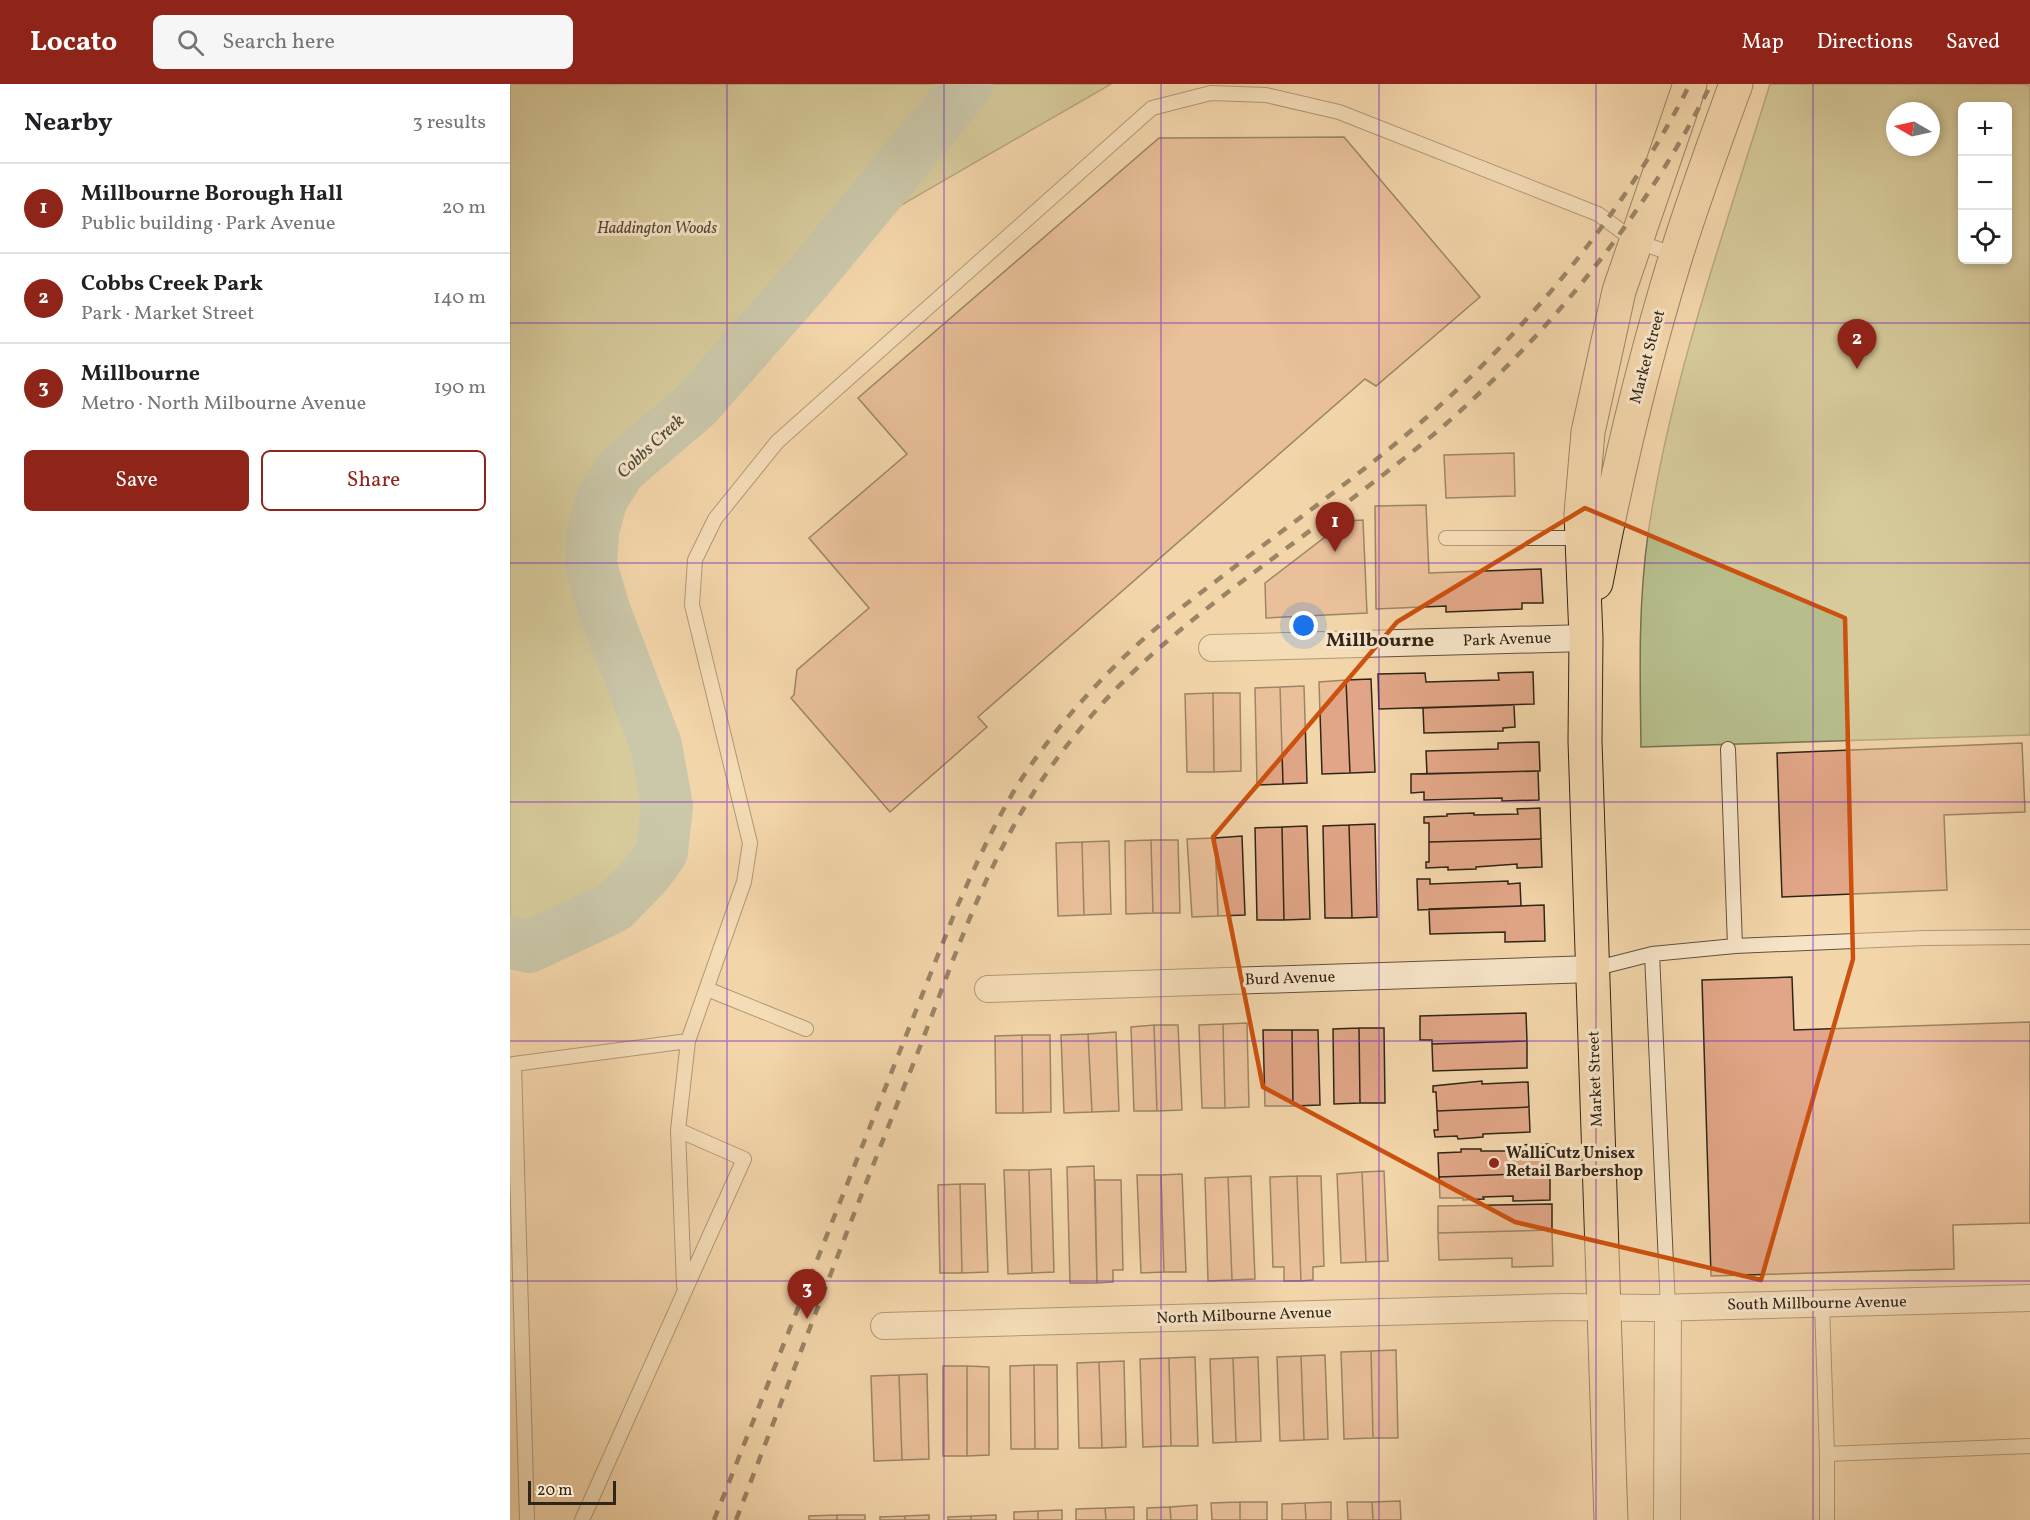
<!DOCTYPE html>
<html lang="en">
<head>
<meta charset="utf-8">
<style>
	:root { --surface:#fff; --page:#f6f6f6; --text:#202124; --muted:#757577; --line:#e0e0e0; --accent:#8f2418 }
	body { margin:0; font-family:Vollkorn,serif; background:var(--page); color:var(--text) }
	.controls { position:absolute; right:18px; top:18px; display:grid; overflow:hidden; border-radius:9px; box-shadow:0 3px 9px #0003 }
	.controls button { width:54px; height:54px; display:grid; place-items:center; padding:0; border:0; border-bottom:2px solid var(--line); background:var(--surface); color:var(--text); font:30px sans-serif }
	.compass { position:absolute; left:1376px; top:18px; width:54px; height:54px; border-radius:50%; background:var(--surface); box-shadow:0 3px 9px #0003; rotate:279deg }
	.scale { position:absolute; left:18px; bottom:15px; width:88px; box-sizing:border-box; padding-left:6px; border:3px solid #312517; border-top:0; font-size:16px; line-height:21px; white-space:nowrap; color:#312517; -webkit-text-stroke:4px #f7e4c8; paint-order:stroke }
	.you { position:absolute; left:794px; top:542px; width:21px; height:21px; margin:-15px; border:4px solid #fff; border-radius:50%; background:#1a73e8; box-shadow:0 0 0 9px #1a73e833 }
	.badge { display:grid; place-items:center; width:39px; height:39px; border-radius:50%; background:var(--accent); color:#fff; font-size:20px; font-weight:700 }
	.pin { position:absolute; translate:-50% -50px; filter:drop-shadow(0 2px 3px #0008) }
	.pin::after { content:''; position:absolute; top:32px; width:21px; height:18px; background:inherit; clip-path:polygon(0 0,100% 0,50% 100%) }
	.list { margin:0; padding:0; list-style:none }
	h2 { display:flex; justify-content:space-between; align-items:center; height:78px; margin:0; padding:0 24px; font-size:26px }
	h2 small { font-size:20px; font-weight:400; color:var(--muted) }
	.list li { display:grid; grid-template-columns:39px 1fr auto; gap:18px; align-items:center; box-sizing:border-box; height:90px; padding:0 24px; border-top:2px solid var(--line) }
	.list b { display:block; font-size:22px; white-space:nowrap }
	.list p { margin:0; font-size:20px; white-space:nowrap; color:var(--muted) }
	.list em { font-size:20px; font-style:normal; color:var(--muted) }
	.actions { display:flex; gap:12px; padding:18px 24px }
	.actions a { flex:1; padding:14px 0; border:2px solid var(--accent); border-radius:9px; text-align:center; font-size:21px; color:var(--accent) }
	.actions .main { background:var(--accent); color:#fff }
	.icon { flex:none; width:33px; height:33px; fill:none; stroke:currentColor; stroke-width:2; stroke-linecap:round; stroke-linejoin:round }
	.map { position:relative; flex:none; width:1520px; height:1436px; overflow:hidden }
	header { display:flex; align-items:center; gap:36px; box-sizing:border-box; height:84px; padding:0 30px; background:var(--accent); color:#fff }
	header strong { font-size:28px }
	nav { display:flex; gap:33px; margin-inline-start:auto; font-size:21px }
	.search { width:420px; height:54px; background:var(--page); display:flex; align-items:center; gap:15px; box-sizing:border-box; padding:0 21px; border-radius:9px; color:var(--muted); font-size:22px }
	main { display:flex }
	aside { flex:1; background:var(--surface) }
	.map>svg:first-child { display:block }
	.green { fill:#b7be8c; stroke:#747252; stroke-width:1.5; fill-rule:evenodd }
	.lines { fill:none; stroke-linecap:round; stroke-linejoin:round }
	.river { stroke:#9bb9ab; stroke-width:52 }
	.building { fill:#e1a687; stroke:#312517; stroke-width:1.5 }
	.service-casing { stroke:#62513c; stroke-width:16 }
	.minor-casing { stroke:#62513c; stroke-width:28 }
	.primary-casing { stroke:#312517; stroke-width:35 }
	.service { stroke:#f7e4c8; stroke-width:14 }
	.minor { stroke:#f7e4c8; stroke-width:26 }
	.primary { stroke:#f3d6aa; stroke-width:33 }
	.rail { stroke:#312517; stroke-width:4.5; stroke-dasharray:10 10; stroke-linecap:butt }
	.marked { fill:none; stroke:#cd510e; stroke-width:4.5; stroke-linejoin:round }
	.grid { fill:none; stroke:#7b2cbf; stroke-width:1.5; stroke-opacity:0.55 }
	.poi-dot { fill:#8f2418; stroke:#f7e4c8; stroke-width:2 }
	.labels { text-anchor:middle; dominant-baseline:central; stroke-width:6; stroke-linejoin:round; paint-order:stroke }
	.park-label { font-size:16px; font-style:italic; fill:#524b34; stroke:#f7e4c8 }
	.street-label { font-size:16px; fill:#312517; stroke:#f7e4c8 }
	.poi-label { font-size:16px; font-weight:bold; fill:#312517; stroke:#f7e4c8; text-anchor:start }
	.water-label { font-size:18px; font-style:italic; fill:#4c4a3c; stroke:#f7e4c8 }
	.quarter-label { font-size:20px; font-weight:bold; fill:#312517; stroke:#f7e4c8 }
</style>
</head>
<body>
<header>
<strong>Locato</strong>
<div class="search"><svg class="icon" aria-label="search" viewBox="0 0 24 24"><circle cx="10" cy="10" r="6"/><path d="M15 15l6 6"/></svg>Search here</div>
<nav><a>Map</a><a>Directions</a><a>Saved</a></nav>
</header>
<main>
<aside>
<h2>Nearby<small>3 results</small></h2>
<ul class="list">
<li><span class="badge">1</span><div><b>Millbourne Borough Hall</b><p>Public building · Park Avenue</p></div><em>20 m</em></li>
<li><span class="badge">2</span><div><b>Cobbs Creek Park</b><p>Park · Market Street</p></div><em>140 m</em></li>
<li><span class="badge">3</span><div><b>Millbourne</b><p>Metro · North Milbourne Avenue</p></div><em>190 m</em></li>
</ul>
<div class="actions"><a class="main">Save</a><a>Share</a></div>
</aside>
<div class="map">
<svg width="1520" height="1436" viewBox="0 0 1520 1436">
	<rect width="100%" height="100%" fill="#f3d6aa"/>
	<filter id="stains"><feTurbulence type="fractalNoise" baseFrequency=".00333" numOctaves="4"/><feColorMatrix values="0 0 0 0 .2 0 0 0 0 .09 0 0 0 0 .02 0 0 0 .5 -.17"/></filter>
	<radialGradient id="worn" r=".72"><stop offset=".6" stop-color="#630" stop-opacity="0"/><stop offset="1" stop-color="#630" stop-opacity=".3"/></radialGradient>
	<!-- green -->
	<path class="green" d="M0 0H601L329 157 216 287 110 386 83 447 95 528 157 722 152 768 115 812 20 857 0 860Z
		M1260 0H1514L1520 2V651L1131 663C1130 592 1128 521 1138 450 1161 296 1214 148 1260 0ZM1452 22H1498V176H1452ZM1385 27H1421V63H1385Z"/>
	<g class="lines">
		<!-- river -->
		<path class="river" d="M0 858 19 863 104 823 136 790 152 768 157 722 146 661 95 528 81 481 83 447 92 415 110 386 186 321 298 194 437 26 457 0"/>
	</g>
	<!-- building -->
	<path class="building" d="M834 53 970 213 866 302 855 295 468 633 477 643 380 728 281 614 284 611 287 586 359 524 299 454 397 370 348 314 649 54Z
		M1004 369 1005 412 936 414 934 371Z
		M916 421 919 489 1031 485 1033 519H1012V525L936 528V522L866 525 865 422Z
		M853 436 857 529 756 534 755 499 836 437Z
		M1023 588 1024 620 869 625 868 590 915 589 916 598 989 596 988 589Z
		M861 595 865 688 840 689 836 596Z
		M836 596 840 689 812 690 809 598Z
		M794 602 797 699 773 700 770 603Z
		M770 603 773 700 747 701 745 604Z
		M703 609H730L731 687 704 688Z
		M703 609 704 688H677L675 610Z
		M1004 621 1005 643 993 644V647L914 649 913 624Z
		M1029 658 1030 687 917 690 916 667 988 665V659Z
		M1512 659 1515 728 1434 731 1437 806 1272 813 1267 669Z
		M1028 687 1029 716 992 717V714L914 716V708L901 709V690Z
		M1030 724 1031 755 919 758V739H914V733L937 732V730L964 729V731L1008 730 1007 725Z
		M865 740 867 833 842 834 839 741Z
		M839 741 842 834H815L813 742Z
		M797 742 800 835 774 836 772 743Z
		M772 743 774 836H747L745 744Z
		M732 752 735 831 708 832 705 754Z
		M705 754 708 832 682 833 677 755Z
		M1031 755 1032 783 1007 784V780L966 783V785L938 786V783L916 784V778H919V758Z
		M641 756 643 829 616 830 615 757Z
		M641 756H668L670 829H643Z
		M599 757 601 830 574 831 572 758Z
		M572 758 574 831 548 832 546 759Z
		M907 795H920V800L998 797V800L1010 799 1011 822 908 826Z
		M1034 821 1035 857 995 858V848L920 850 919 825Z
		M1282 893 1284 946 1520 938V1139L1443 1141 1444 1185 1201 1192 1192 896Z
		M1016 929 1017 957 922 960V956H910V932Z
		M737 939 739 1023 715 1024 713 940Z
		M713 940 715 1024H692L689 941Z
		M644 941H668L672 1026 647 1027Z
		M644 941 647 1027H624L621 943Z
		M849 944 850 1019 824 1020 823 945Z
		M849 944H874L875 1019H850Z
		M753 946H782L783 1022H755Z
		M782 946H808L810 1021 783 1022Z
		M606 948 609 1027 582 1028 578 950Z
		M578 950 582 1028 554 1029 551 951Z
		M512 951H540L541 1028 513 1029Z
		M512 951 513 1029H486L485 952Z
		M1017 957V984L923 987 922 960Z
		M972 997V1000L1018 998 1019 1023 927 1027 926 1008H923V1002Z
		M1019 1023 1020 1048 973 1050V1053L948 1055 947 1052 925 1053 924 1046H928L927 1027Z
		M1039 1060 1040 1089 929 1093 928 1069 951 1068V1065H971V1067H1004L1003 1061Z
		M584 1082 587 1199H560L557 1083Z
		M541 1085 544 1188 522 1189 519 1086Z
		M494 1086H519L522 1189 498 1190Z
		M874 1087 878 1177 856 1178 852 1088Z
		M852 1088 856 1178 831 1179 827 1090Z
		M1040 1089V1116L1003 1117V1112L973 1113 974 1115 953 1116V1114H930L929 1093Z
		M672 1090 676 1188H654L651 1091Z
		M627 1091H651L654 1188 631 1189Z
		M741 1092 745 1195 722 1196 718 1093Z
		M787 1092 791 1197H774V1183H763L760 1093Z
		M787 1092H811L814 1182 803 1183V1196L791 1197Z
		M718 1093 722 1196 698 1197 695 1094Z
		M585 1096H611L613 1186H603V1198L587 1199Z
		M450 1100H475L478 1188 452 1189Z
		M450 1100 452 1189H430L428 1101Z
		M1042 1120V1146L928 1149V1122Z
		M1042 1146 1043 1182 1002 1183V1174L929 1176 928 1149Z
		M886 1266 888 1354H863L861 1267Z
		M861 1267 863 1354 834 1355 831 1268Z
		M815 1271 818 1355 794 1356 791 1272Z
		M791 1272 794 1356 770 1357 767 1273Z
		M685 1273 688 1362H661L659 1274Z
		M748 1273 751 1357 726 1358 723 1274Z
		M659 1274 661 1362 633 1363 630 1275Z
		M723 1274 726 1358 703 1359 700 1275Z
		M614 1277 616 1363 592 1364 589 1278Z
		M589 1278 592 1364H569L567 1279Z
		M524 1281H547L548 1365H525Z
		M524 1281 525 1365H501L500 1282Z
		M433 1282H457V1372H433Z
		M457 1282 479 1283V1371L457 1372Z
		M417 1290 419 1375 392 1376 389 1291Z
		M389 1291 392 1376 364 1377 361 1292Z
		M890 1417 891 1436H863L862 1418Z
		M730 1418H757V1436H730Z
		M730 1418V1436H702L701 1419Z
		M821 1418V1436H796L795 1419Z
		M837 1418H862L863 1436H838Z
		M795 1419 796 1436H772V1420Z
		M687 1421V1436H661L660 1423Z
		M624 1423V1436H596L595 1424Z
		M660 1423 661 1436H637V1424Z
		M595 1424 596 1436H566V1425Z
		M552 1426V1436H528V1427Z
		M528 1427V1436H504V1428Z
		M327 1431H355V1436H327Z
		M327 1431V1436H299V1432Z
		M419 1431V1436H395V1432Z
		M486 1431V1436H461V1432Z
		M395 1432V1436H370V1433Z
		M461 1432V1436H438V1433Z"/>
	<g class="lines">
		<!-- service casing -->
		<g class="service-casing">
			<path id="service" d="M936 454H1072
				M1225 862 1415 854 1520 853
				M1142 870 1158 1224
				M1083 885 1142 870 1225 862 1218 665
				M197 905 296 945
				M168 1046 174 1202
				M1312 1221 1317 1370V1436
				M1317 1370 1520 1362
				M17 1436 4 980 178 957
				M72 1436 234 1075 168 1046 178 957 234 798 240 759 182 521 185 476 205 435 267 358 642 24 701 9 756 11 829 28 1088 130 1125 157 1166 171"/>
		</g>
		<!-- minor casing -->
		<g class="minor-casing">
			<path id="minor" d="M702 564 1076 554
				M478 905 1083 885
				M374 1242 1053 1223 1143 1224 1520 1214
				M1157 1436 1158 1224"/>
		</g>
		<!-- primary casing -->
		<g class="primary-casing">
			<path id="primary" d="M1086 499C1107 389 1133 279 1166 172 1184 114 1205 57 1226 0
				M1101 1436 1075 657 1076 554 1071 430 1078 348 1109 207 1180 0"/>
		</g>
		<!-- service -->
		<use href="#service" class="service"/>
		<!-- minor -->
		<use href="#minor" class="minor"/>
		<!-- primary -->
		<use href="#primary" class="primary"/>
		<!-- rail -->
		<path class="rail" d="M204 1436 447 823C465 783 482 744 504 707 534 658 573 613 614 573 645 543 680 517 714 491 782 439 853 389 917 333 1023 240 1116 126 1180 0
			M226 1436C285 1283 343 1130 404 978 432 907 457 832 492 764 516 716 547 671 582 631 654 548 749 487 835 420 878 387 921 355 960 318 1057 228 1142 119 1201 0"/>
	</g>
	<!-- marked area -->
	<path d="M0 0H1520V1436H0ZM1075 424 1335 534 1343 875 1251 1196 1005 1138 753 1003 703 753 887 538Z" fill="#f3d6aa" fill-opacity=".55" fill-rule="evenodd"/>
	<path class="marked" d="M1075 424 1335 534 1343 875 1251 1196 1005 1138 753 1003 703 753 887 538Z"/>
	<!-- grid -->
	<path class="grid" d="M217 0V1436M434 0V1436M651 0V1436M869 0V1436M1086 0V1436M1303 0V1436M0 239H1520M0 479H1520M0 718H1520M0 957H1520M0 1197H1520"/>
	<!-- markers -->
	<circle class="poi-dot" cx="984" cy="1079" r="6"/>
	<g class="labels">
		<!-- park labels -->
		<g class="park-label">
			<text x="147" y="145">Haddington Woods</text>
		</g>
		<!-- street labels -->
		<g class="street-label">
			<text transform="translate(1138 273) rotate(-75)">Market Street</text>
			<text transform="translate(997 556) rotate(-2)">Park Avenue</text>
			<text transform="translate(780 895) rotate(-2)">Burd Avenue</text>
			<text transform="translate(1086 995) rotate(-92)">Market Street</text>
			<text transform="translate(1307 1220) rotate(-1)">South Millbourne Avenue</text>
			<text transform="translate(734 1232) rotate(-2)">North Milbourne Avenue</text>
		</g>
		<!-- poi labels -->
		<g class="poi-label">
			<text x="996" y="1070">WalliCutz Unisex<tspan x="996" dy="18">Retail Barbershop</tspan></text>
		</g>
		<!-- water labels -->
		<g class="water-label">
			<text transform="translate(141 363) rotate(-43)">Cobbs Creek</text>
		</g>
		<!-- quarter labels -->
		<g class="quarter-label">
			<text x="870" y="557">Millbourne</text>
		</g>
	</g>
	<rect width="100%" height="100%" filter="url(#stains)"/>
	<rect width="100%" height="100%" fill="url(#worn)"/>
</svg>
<div class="controls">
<button>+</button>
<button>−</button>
<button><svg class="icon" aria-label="locate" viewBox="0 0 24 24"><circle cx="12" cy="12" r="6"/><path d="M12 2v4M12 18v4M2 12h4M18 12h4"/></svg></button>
</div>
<svg class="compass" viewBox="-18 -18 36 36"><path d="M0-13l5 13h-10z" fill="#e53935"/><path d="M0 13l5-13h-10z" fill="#757577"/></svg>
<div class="scale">20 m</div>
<div class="you"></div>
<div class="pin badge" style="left:825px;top:468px">1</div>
<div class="pin badge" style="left:1347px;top:285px">2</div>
<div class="pin badge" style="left:297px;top:1235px">3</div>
</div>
</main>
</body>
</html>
